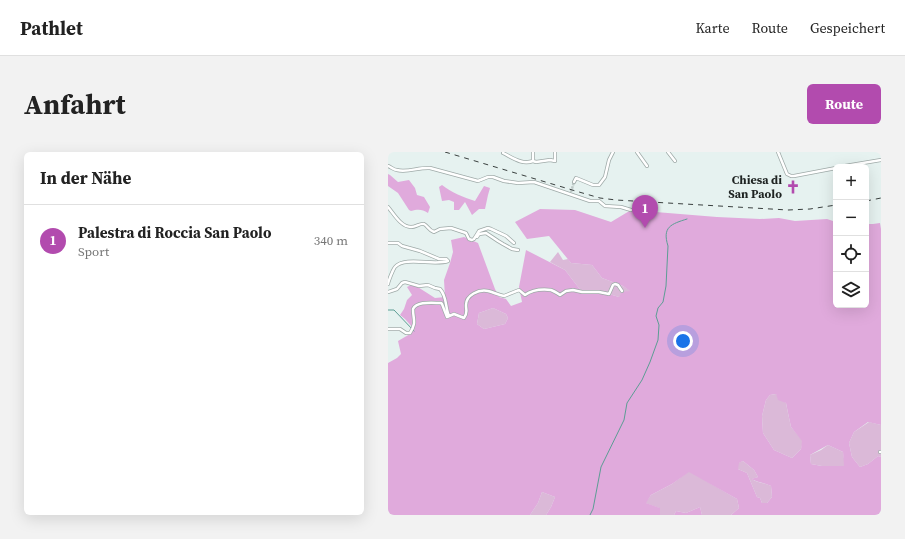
<!DOCTYPE html>
<html lang="de">
<head>
<meta charset="utf-8">
<style>
	:root { --surface:#fff; --page:#f2f2f2; --text:#222; --muted:#767676; --line:#e0e0e0; --accent:#b24bae }
	body { margin:0; font-family:"Source Serif 4",serif; background:var(--page); color:var(--text) }
	.controls { position:absolute; right:12px; top:12px; display:grid; overflow:hidden; border-radius:6px; box-shadow:0 4px 16px #0002 }
	.controls button { width:36px; height:36px; display:grid; place-items:center; padding:0; border:0; border-bottom:1px solid var(--line); background:var(--surface); color:var(--text); font:20px sans-serif }
	.you { position:absolute; left:295px; top:189px; width:14px; height:14px; margin:-10px; border:3px solid #fff; border-radius:50%; background:#1a73e8; box-shadow:0 0 0 6px #1a73e833 }
	.badge { display:grid; place-items:center; width:26px; height:26px; border-radius:50%; background:var(--accent); color:#fff; font-size:13px; font-weight:700 }
	.pin { position:absolute; translate:-50% -33px; filter:drop-shadow(0 1px 2px #0008) }
	.pin::after { content:''; position:absolute; top:21px; width:14px; height:12px; background:inherit; clip-path:polygon(0 0,100% 0,50% 100%) }
	.list { margin:0; padding:0; list-style:none }
	h2 { display:flex; justify-content:space-between; align-items:center; height:52px; margin:0; padding:0 16px; font-size:17px }
	h2 small { font-size:13px; font-weight:400; color:var(--muted) }
	.list li { display:grid; grid-template-columns:26px 1fr auto; gap:12px; align-items:center; box-sizing:border-box; height:72px; padding:0 16px; border-top:1px solid var(--line) }
	.list b { display:block; font-size:15px; white-space:nowrap }
	.list p { margin:0; font-size:13px; white-space:nowrap; color:var(--muted) }
	.list em { font-size:13px; font-style:normal; color:var(--muted) }
	.icon { flex:none; width:22px; height:22px; fill:none; stroke:currentColor; stroke-width:2; stroke-linecap:round; stroke-linejoin:round }
	.map { position:relative; flex:none; width:493px; height:363px; overflow:hidden; border-radius:6px }
	header { display:flex; align-items:center; gap:24px; box-sizing:border-box; height:56px; padding:0 20px; background:var(--surface); border-bottom:1px solid var(--line) }
	header strong { font-size:19px }
	nav { display:flex; gap:22px; margin-inline-start:auto; font-size:14px }
	.intro { display:flex; align-items:center; justify-content:space-between; box-sizing:border-box; height:96px; padding:0 24px }
	h1 { margin:0; font-size:28px }
	.button { padding:10px 18px; border-radius:6px; background:var(--accent); color:#fff; font-size:14px; font-weight:700 }
	main { display:flex; gap:24px; padding:0 24px }
	aside { flex:1; background:var(--surface); border-radius:6px; box-shadow:0 4px 16px #0002 }
	.map>svg:first-child { display:block }
	.green { fill:#dbb9d8 }
	.forest { fill:#e0aadc; fill-rule:evenodd }
	.lines { fill:none; stroke-linecap:round; stroke-linejoin:round }
	.stream { stroke:#5c9d94; stroke-width:1 }
	.minor-tunnel { stroke:#bec9c7; stroke-width:2.5; stroke-dasharray:2.5 1; stroke-linecap:butt }
	.minor-casing { stroke:#9faaa8; stroke-width:4 }
	.minor { stroke:#fff; stroke-width:2.5 }
	.rail { stroke:#393f3e; stroke-width:1; stroke-dasharray:5 5; stroke-linecap:butt }
	.labels { text-anchor:middle; dominant-baseline:central; stroke-width:3.5; stroke-linejoin:round; paint-order:stroke }
	.poi-label { font-size:12px; font-weight:bold; fill:#1e2322; stroke:#e6f2f0; text-anchor:end }
</style>
</head>
<body>
<header>
<strong>Pathlet</strong>
<nav><a>Karte</a><a>Route</a><a>Gespeichert</a></nav>
</header>
<div class="intro"><h1>Anfahrt</h1><a class="button">Route</a></div>
<main>
<aside>
<h2>In der Nähe<small></small></h2>
<ul class="list">
<li><span class="badge">1</span><div><b>Palestra di Roccia San Paolo</b><p>Sport</p></div><em>340 m</em></li>
</ul>
</aside>
<div class="map">
<svg width="493" height="363" viewBox="0 0 493 363">
	<rect width="100%" height="100%" fill="#e6f2f0"/>
	<!-- green -->
	<path class="green" d="M170 100 175 108 180 107 183 111 204 113 214 126 235 134 243 139 231 145 221 142 194 140 177 118 162 110Z
		M105 156 118 162 120 166 117 172 96 177 89 172 91 161Z
		M388 242 398 251 400 261 403 275 415 289 413 297 404 306 386 298 375 281 374 264 378 248 382 243Z
		M481 270 493 273V305L490 304 480 312 472 315 464 305 461 291 466 280Z
		M440 293 455 300 457 314H434L423 312 422 303 433 298Z
		M355 309 366 318 370 325 364 327C369 331 377 331 383 334L384 345 379 351H374L372 346 369 345 359 321 350 317V311Z
		M301 319 349 347 351 356 343 363H314L312 355 298 361 288 359 286 363H272L271 356 257 351 263 343 284 332Z
		M154 340 167 345 163 355 158 363H142L150 351Z"/>
	<!-- forest -->
	<path class="forest" d="M0 22 2 23 10 30 21 28 27 36 29 43 36 45 42 55 40 61C34 57 30 57 23 59L21 58 10 41 0 34Z
		M54 33C64 41 75 45 87 49L96 34 102 36 100 43 97 57H91L84 63 77 50 71 58H66V50L61 48 54 49 51 35Z
		M152 57 187 58 223 70 243 58 329 65 372 67 391 66 407 69 439 67 448 70V153H478V72H485L492 71 493 77V273L480 270 466 280 461 291 464 305 472 315 480 312 490 304 493 305V363H343L351 356 349 347 301 320 284 332 263 343 258 351 272 356V363H158L163 355 167 345 154 340 150 351 142 363H0V211L9 206 13 202 10 189 22 182 26 177 17 167 12 163 16 157 19 148 24 143 19 135 25 132 47 146 57 145 56 128 62 111 65 100 63 88 76 85 90 91 107 137 111 145 118 147 123 154 134 150 131 135 138 98 177 118 194 140 221 142 231 145 234 140 242 139 235 134 214 126 204 113 183 111 161 84 139 87 127 70ZM105 156 118 162 120 166 117 172 96 177 89 172 91 161ZM388 242 390 248 398 251 400 261 403 275 414 289 413 297 404 306 386 298 375 281 374 264 378 248 382 243ZM440 293 455 300 456 314H434L423 312 422 303ZM355 309 366 318 370 325 363 327C369 330 377 331 383 334L384 345 379 351H374L372 346 369 345 359 321 350 317 351 311Z
		M312 355 314 363H286L288 359 298 361Z"/>
	<g class="lines">
		<!-- stream -->
		<path class="stream" d="M0 158H6L26 179
			M202 363 205 357 213 315 236 268 239 251 254 228 262 210 270 188 271 173 268 164 270 156 275 150 278 134 280 94C274 75 283 72 299 67"/>
		<!-- minor-tunnel -->
		<path class="minor-tunnel" d="M183 40 186 30"/>
		<!-- minor casing -->
		<g class="minor-casing">
			<path id="minor" d="M145 0V9
				M249 0 259 14
				M280 0 287 9
				M390 0 399 22 403 24H406L448 16
				M115 1C125 6 134 13 145 9L148 10 162 8 167 9V0
				M0 14C3 15 6 18 9 18 19 21 31 15 42 16L90 29 100 25H105L116 29 130 31 146 30 202 49H211L217 54 233 55 243 58
				M451 15 493 8
				M186 30 188 26 205 33H211L217 25 221 8 225 0
				M0 55C6 62 13 75 23 75 28 75 32 71 36 72 40 74 40 78 46 80L52 77 63 76 78 81 81 87 84 88 86 87 91 79 100 76 103 77 118 84 126 91
				M89 85 91 82 98 81 110 89 115 92 124 97 130 98
				M0 91H10L14 94 32 99 51 107H58L60 109C46 114 17 104 7 115 6 115 0 130 0 132
				M0 140 9 137 14 131 17 130 31 134 40 133 47 136 52 137C59 144 57 155 61 164
				M0 177H12L18 181H22C29 170 25 168 25 157 29 149 44 151 53 151L54 152 59 165 66 162 76 166C80 161 78 159 78 153 78 143 91 137 100 139 105 140 110 143 116 144L131 138 137 143C144 138 154 137 163 138 166 139 169 141 172 143L178 139 185 138 194 140H211L221 142 225 133 227 132 230 133 234 139
				M492 300H493"/>
		</g>
		<!-- minor -->
		<use href="#minor" class="minor"/>
		<!-- rail -->
		<path class="rail" d="M57 0 191 40 212 46 228 48 400 58 422 57 448 53
			M478 49 493 46"/>
	</g>
	<!-- icons -->
	<defs>
		<g id="church-bare" transform="scale(1.08)"><path d="M-1.2-6h2.4v3.5h3.3v2.4h-3.3V6h-2.4V-.1h-3.3v-2.4h3.3Z" fill="#b24bae" stroke="#e6f2f0" stroke-width="2.5" paint-order="stroke"/></g>
	</defs>
	<g fill-rule="evenodd">
		<use href="#church-bare" x="405" y="35"/>
	</g>
	<g class="labels">
		<!-- poi labels -->
		<g class="poi-label">
			<text x="394" y="28">Chiesa di<tspan x="394" dy="14">San Paolo</tspan></text>
		</g>
	</g>
</svg>
<div class="controls">
<button>+</button>
<button>−</button>
<button><svg class="icon" aria-label="locate" viewBox="0 0 24 24"><circle cx="12" cy="12" r="6"/><path d="M12 2v4M12 18v4M2 12h4M18 12h4"/></svg></button>
<button><svg class="icon" aria-label="layers" viewBox="0 0 24 24"><path d="M12 4l9 5-9 5-9-5zM3 14l9 5 9-5"/></svg></button>
</div>
<div class="you"></div>
<div class="pin badge" style="left:257px;top:76px">1</div>
</div>
</main>
</body>
</html>
